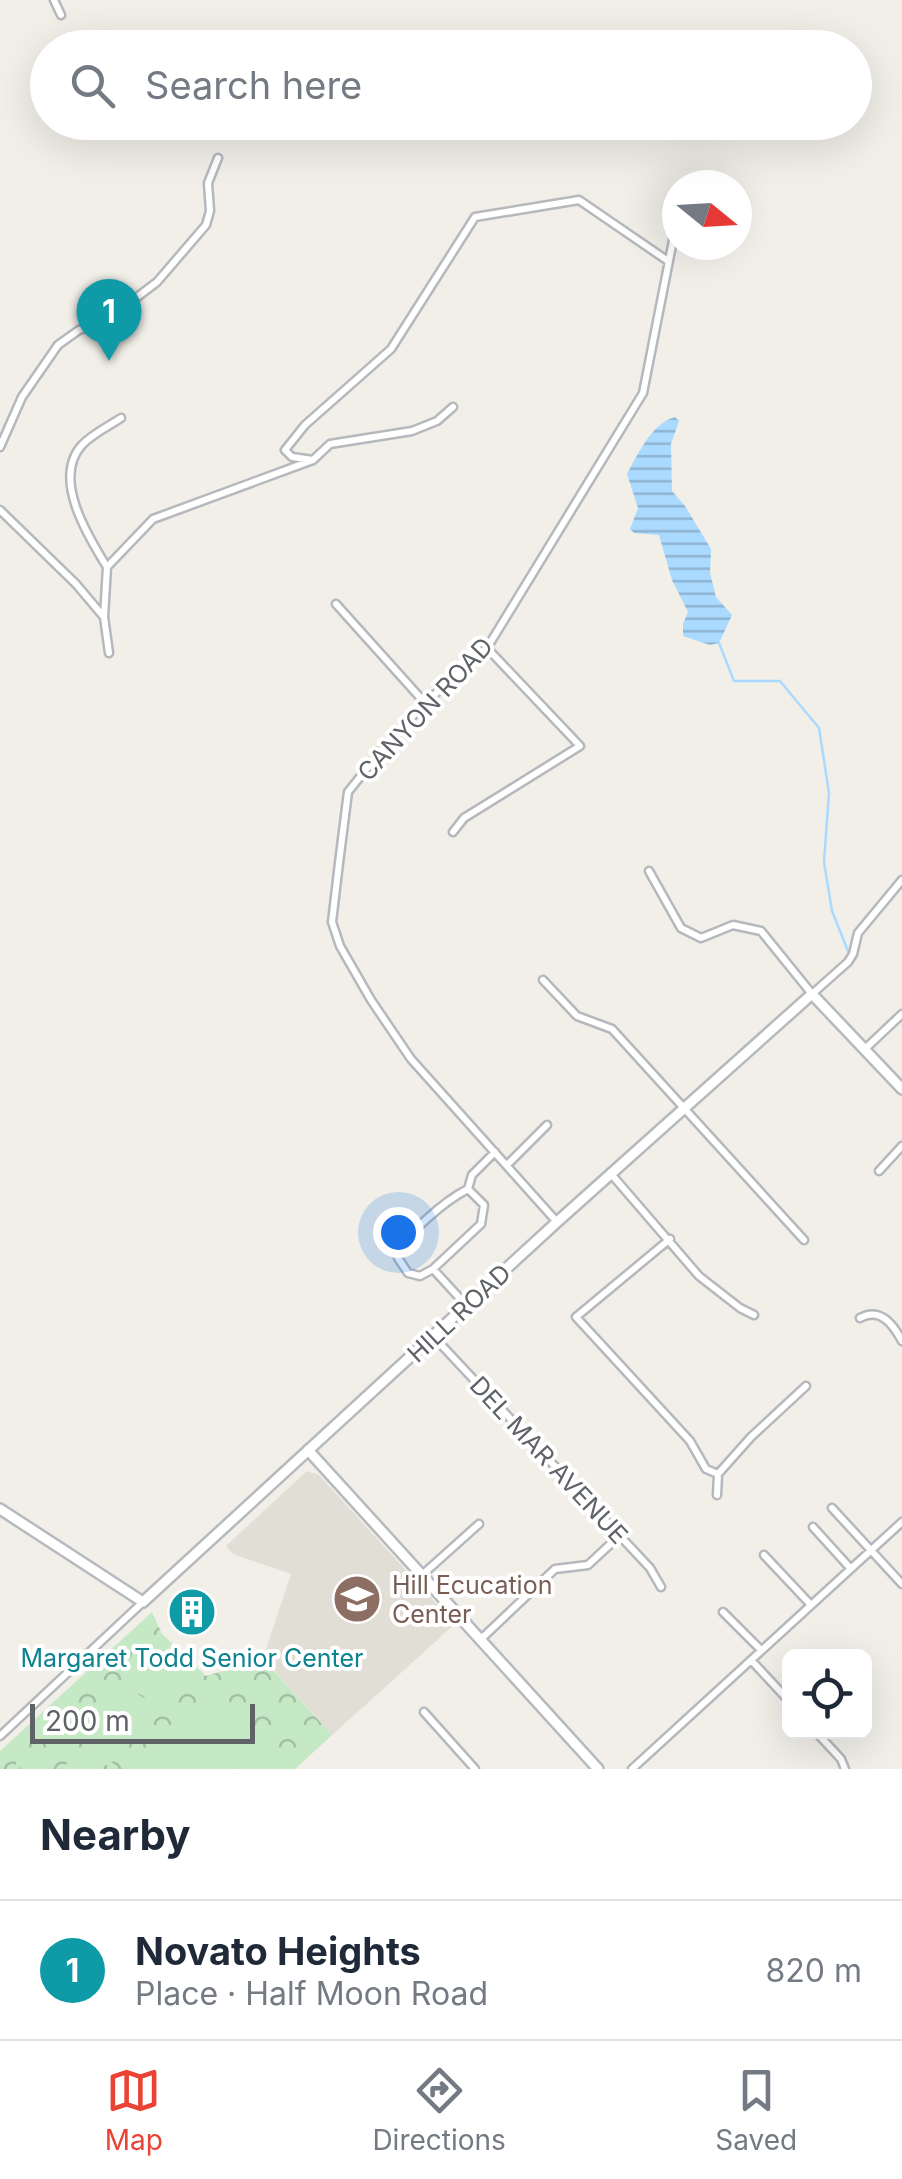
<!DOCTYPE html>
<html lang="en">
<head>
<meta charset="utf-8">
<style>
	:root { --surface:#fff; --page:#f2f2f3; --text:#1f2937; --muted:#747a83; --line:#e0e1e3; --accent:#ea4335 }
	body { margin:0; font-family:Inter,sans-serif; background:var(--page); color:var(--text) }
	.controls { position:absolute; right:30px; bottom:30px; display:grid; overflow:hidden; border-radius:15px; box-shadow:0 10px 40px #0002 }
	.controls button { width:90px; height:90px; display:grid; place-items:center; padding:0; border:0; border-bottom:2px solid var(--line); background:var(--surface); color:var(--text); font:50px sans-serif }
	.compass { position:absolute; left:662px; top:170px; width:90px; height:90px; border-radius:50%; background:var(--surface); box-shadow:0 10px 40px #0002; rotate:108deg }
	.scale { position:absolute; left:30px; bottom:25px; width:225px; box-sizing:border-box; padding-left:10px; border:5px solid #5f6368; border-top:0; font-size:28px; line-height:35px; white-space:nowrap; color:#5f6368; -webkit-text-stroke:8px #fff; paint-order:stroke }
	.you { position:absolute; left:398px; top:1232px; width:35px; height:35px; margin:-25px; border:8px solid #fff; border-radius:50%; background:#1a73e8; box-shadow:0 0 0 15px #1a73e833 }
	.badge { display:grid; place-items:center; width:65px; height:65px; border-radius:50%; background:var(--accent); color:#fff; font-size:32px; font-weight:700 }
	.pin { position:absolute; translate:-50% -82px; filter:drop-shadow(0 2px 5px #0008) }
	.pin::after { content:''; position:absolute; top:52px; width:35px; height:30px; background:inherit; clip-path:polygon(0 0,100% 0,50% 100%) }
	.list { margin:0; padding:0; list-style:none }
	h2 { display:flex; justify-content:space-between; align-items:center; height:130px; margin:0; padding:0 40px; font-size:42px }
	h2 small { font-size:32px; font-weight:400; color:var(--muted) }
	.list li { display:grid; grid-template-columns:65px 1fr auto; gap:30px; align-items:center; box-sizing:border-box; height:140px; padding:0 40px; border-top:2px solid var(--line) }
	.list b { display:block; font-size:38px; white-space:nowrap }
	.list p { margin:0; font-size:32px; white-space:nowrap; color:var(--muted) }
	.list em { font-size:32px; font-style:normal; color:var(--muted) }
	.icon { flex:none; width:55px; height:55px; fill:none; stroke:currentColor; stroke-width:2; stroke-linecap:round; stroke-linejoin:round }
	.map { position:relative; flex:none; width:902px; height:1769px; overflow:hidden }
	.search { position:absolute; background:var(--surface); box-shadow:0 10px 40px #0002; left:30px; right:30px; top:30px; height:110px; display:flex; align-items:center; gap:25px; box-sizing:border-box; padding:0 35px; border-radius:55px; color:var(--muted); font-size:38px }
	.sheet { height:270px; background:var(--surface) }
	nav { display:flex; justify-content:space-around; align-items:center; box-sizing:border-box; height:140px; border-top:2px solid var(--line); background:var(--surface); font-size:28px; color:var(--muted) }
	nav a { display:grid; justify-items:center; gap:5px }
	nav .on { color:var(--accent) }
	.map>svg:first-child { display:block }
	.education { fill:#e1ded6 }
	.park { fill:url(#park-crowns) }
	.garden { fill:#c5e8c5 }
	.water { fill:url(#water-rules) }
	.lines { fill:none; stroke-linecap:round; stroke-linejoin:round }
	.stream { stroke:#aadaff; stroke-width:2.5 }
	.street-casing { stroke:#b5b8bc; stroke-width:11 }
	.secondary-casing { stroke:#b6babf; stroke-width:14 }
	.street { stroke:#fff; stroke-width:6 }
	.secondary { stroke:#fff; stroke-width:9 }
	.labels { text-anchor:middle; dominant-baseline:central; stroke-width:8; stroke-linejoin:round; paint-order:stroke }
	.street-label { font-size:25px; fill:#5f6368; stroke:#fff }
	.education-label { font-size:25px; fill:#785e54; stroke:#fff; text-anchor:start }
	.culture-label { font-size:25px; fill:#0d838f; stroke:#fff }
</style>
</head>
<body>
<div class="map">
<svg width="902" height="1769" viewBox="0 0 902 1769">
	<defs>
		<pattern id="park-crowns" width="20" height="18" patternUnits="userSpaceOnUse" patternTransform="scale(2.5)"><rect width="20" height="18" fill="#c5e8c5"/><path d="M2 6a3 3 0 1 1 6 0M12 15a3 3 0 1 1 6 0" fill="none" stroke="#a3c0a4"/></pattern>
		<pattern id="water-rules" width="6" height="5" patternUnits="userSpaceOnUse" patternTransform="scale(2.5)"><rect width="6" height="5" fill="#aadaff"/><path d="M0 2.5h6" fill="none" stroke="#8eb4d2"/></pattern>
	</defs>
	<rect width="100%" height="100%" fill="#f1efe8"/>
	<!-- education -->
	<path class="education" d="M307 1471 319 1475 455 1624 332 1735 263 1658 291 1574 233 1554 226 1546Z"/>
	<!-- park -->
	<path class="park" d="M152 1612 162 1634 206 1676 229 1669 254 1671 264 1660 332 1735 295 1769H0V1751Z"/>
	<!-- garden -->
	<path class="garden" d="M154 1646 183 1663 167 1690 138 1673Z
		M119 1683 156 1705 138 1736 101 1715Z
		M225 1697 266 1743 238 1769H147Z
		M63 1722 87 1734 118 1769H110C99 1757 89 1741 76 1733 47 1715 20 1740 20 1769H16C15 1741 34 1720 63 1722Z
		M269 1746 283 1761 275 1769H248L247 1767Z
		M84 1748 103 1769H61Z"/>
	<!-- water -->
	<path class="water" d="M675 417 679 421 671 444 672 491 685 506 711 549 710 573 716 597 732 615 719 643 710 645 683 636V624L688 612 672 580 659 535 634 533 630 529 638 508 627 474C638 454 652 423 675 417Z"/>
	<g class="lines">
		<!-- stream -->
		<path class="stream" d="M719 643 734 681H780L819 728 829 793 824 862 832 911 848 951"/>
		<!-- street casing -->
		<g class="street-casing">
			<path id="street" d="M54 0 61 15
				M0 447 22 397 58 345 79 330 107 320 157 282 206 225 210 211 208 183 218 158
				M313 460 330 444 412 431 437 421 453 407
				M0 510 76 584 103 616
				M107 567C87 535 52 478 82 445 92 434 109 426 121 418
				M336 604 425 703
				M109 653 104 617 107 567 153 519 313 460 292 457 285 450 305 425 391 349 475 217 579 200 668 261
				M453 832 464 818 580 746 487 648
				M649 871 681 928 701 938 733 925 761 931 812 994 848 962 853 954 858 933 902 880
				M543 980 577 1016 612 1029 804 1240
				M866 1048 902 1014
				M507 1165 547 1125
				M879 1171 902 1146
				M612 1175 699 1276 740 1308 754 1315
				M468 1189 484 1205 481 1224 433 1269 420 1276 408 1273 398 1258C401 1236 448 1199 468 1189Z
				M468 1189 472 1175 495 1152
				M557 1222 411 1059 371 1000 340 946 332 922 339 863 348 792 384 747 425 703 487 648 643 393 677 220
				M670 1239 576 1317 690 1441 706 1469 718 1474 751 1437 806 1386
				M433 1269 466 1305
				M860 1318C880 1307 893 1324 902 1341
				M433 1336 650 1568 661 1587
				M717 1495 718 1474
				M832 1508 902 1584
				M813 1527 851 1569
				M764 1555 811 1605
				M422 1575 479 1524
				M723 1612 761 1650
				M480 1640 555 1569 588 1565 619 1536
				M751 1660 790 1702
				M424 1712 475 1769
				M816 1732 841 1759 845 1769
				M0 1736 143 1602
				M632 1769 902 1522"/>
		</g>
		<!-- secondary casing -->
		<g class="secondary-casing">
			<path id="secondary" d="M308 1450 598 1769
				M0 1509 143 1602 557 1222 812 994 902 1089"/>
		</g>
		<!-- street -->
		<use href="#street" class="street"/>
		<!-- secondary -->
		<use href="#secondary" class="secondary"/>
	</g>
	<!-- icons -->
	<defs>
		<g id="school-disc" transform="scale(2.5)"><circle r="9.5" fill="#8d6e63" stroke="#fff"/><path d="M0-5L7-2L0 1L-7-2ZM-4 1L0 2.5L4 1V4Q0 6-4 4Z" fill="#fff"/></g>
		<g id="building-disc" transform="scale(2.5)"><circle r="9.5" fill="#0f9aa8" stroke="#fff"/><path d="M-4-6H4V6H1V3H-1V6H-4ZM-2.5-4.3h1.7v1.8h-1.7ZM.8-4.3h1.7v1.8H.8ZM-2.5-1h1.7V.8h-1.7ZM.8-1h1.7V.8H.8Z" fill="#fff"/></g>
	</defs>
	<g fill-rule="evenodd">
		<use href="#school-disc" x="357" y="1599"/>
		<use href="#building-disc" x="192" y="1612"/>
	</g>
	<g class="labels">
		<!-- street labels -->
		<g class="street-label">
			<text transform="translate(425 709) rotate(-47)">CANYON ROAD</text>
			<text transform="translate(459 1313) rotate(-43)">HILL ROAD</text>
			<text transform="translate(549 1460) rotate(47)">DEL MAR AVENUE</text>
		</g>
		<!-- education labels -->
		<g class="education-label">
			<text x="392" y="1585">Hill Ecucation<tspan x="392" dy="29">Center</tspan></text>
		</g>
		<!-- culture labels -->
		<g class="culture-label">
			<text x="192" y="1658">Margaret Todd Senior Center</text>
		</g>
	</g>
</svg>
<div class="controls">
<button><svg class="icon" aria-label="locate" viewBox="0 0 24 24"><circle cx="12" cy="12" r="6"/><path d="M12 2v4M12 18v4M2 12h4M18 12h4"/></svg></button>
</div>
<svg class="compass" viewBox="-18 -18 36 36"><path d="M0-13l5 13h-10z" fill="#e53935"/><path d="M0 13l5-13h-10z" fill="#747a83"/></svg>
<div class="scale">200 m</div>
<div class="you"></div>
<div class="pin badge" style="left:109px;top:361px;background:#0f9aa8">1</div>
<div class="search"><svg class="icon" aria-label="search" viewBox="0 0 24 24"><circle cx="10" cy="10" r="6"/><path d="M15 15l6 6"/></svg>Search here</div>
</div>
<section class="sheet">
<h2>Nearby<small></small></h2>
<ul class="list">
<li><span class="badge" style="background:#0f9aa8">1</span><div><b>Novato Heights</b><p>Place · Half Moon Road</p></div><em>820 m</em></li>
</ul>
</section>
<nav>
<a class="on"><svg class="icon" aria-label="map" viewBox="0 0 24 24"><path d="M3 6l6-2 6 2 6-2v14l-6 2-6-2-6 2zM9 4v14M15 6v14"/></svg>Map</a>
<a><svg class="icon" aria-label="directions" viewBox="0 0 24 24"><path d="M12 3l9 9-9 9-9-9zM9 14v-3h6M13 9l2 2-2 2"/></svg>Directions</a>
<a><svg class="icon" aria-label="saved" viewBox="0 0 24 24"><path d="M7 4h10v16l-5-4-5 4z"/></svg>Saved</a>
</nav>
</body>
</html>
